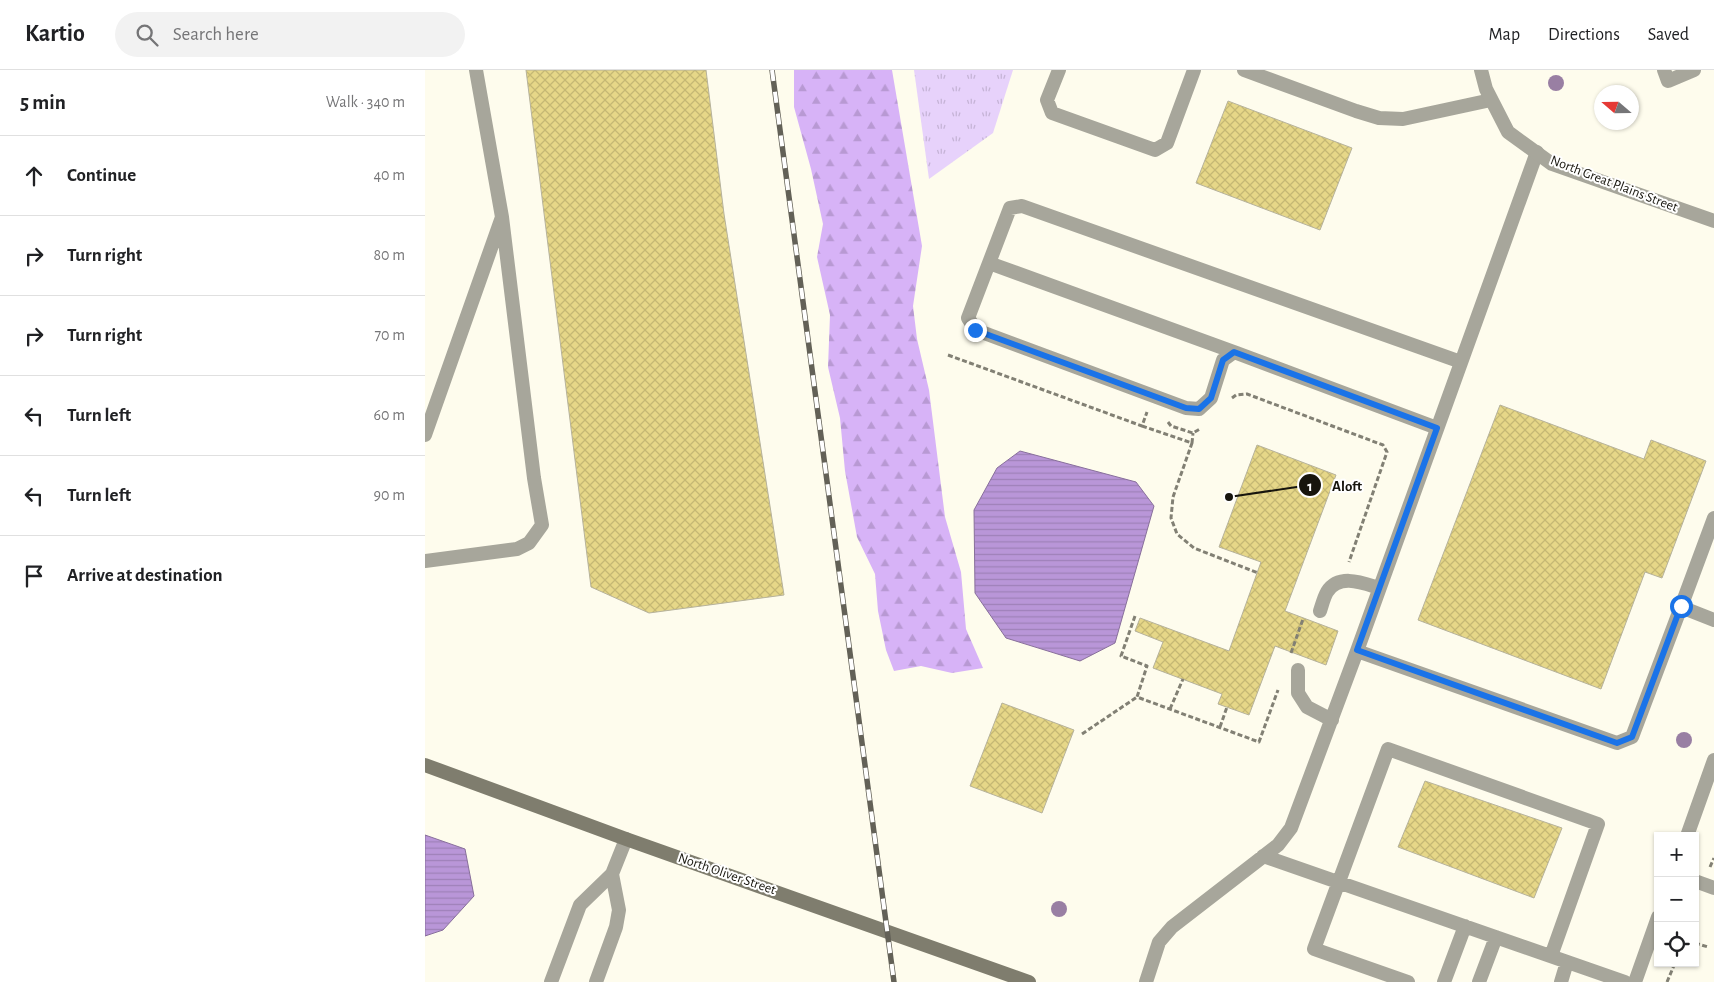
<!DOCTYPE html>
<html lang="en">
<head>
<meta charset="utf-8">
<style>
	:root { --surface:#fff; --page:#f2f2f2; --text:#202124; --muted:#757577; --line:#e0e0e0 }
	body { margin:0; font-family:"Alegreya Sans",sans-serif; background:var(--page); color:var(--text) }
	.controls { position:absolute; right:15px; bottom:15px; display:grid; overflow:hidden; border-radius:0px; box-shadow:0 1px 4px #0004 }
	.controls button { width:45px; height:45px; display:grid; place-items:center; padding:0; border:0; border-bottom:1px solid var(--line); background:var(--surface); color:var(--text); font:25px sans-serif }
	.compass { position:absolute; left:1169px; top:15px; width:45px; height:45px; border-radius:50%; background:var(--surface); box-shadow:0 1px 4px #0004; rotate:290deg }
	.stop { position:absolute; width:15px; height:15px; margin:-11px; border:4px solid #1a73e8; border-radius:50%; background:#fff }
	.stop.end { background:#1a73e8; border-color:#fff; box-shadow:0 1px 5px #0008 }
	.list { margin:0; padding:0; list-style:none }
	h2 { display:flex; justify-content:space-between; align-items:center; height:65px; margin:0; padding:0 20px; font-size:21px }
	h2 small { font-size:16px; font-weight:400; color:var(--muted) }
	.list li { display:grid; grid-template-columns:32px 1fr auto; gap:15px; align-items:center; box-sizing:border-box; height:80px; padding:0 20px; border-top:1px solid var(--line) }
	.list b { display:block; font-size:19px; white-space:nowrap }
	.list em { font-size:16px; font-style:normal; color:var(--muted) }
	.icon { flex:none; width:28px; height:28px; fill:none; stroke:currentColor; stroke-width:2; stroke-linecap:round; stroke-linejoin:round }
	.map { position:relative; flex:none; width:1289px; height:912px; overflow:hidden }
	header { display:flex; align-items:center; gap:30px; box-sizing:border-box; height:70px; padding:0 25px; background:var(--surface); border-bottom:1px solid var(--line) }
	header strong { font-size:24px }
	nav { display:flex; gap:28px; margin-inline-start:auto; font-size:18px }
	.search { width:350px; height:45px; background:var(--page); display:flex; align-items:center; gap:12px; box-sizing:border-box; padding:0 18px; border-radius:28px; color:var(--muted); font-size:19px }
	main { display:flex }
	aside { flex:1; background:var(--surface) }
	.map>svg:first-child { display:block }
	.grass { fill:url(#grass-tufts) }
	.forest { fill:url(#forest-firs) }
	.water { fill:url(#water-rules); stroke:#886f9b }
	.building { fill:url(#building-cross-hatch); stroke:#b6b29b }
	.lines { fill:none; stroke-linecap:round; stroke-linejoin:round }
	.path { stroke:#828074; stroke-width:3; stroke-dasharray:5 2.5; stroke-linecap:butt }
	.service { stroke:#a7a69b; stroke-width:14 }
	.minor { stroke:#a7a69b; stroke-width:14 }
	.secondary { stroke:#7f7d6e; stroke-width:14 }
	.rail-casing { stroke:#636157; stroke-width:5.5 }
	.rail { stroke:#fff; stroke-width:4; stroke-dasharray:11; stroke-linecap:butt }
	.tree { fill:#997fa3 }
	.route { stroke:#1a73e8; stroke-width:6 }
	.labels { text-anchor:middle; dominant-baseline:central; stroke-width:4; stroke-linejoin:round; paint-order:stroke }
	.street-label { font-size:14px; fill:#17150d; stroke:#fff }
	.leader { fill:none; stroke:#17150d; stroke-width:2 }
	.callout-dot { fill:#17150d; stroke:#fff; stroke-width:2 }
	.mark-label { font-size:15px; text-anchor:middle; font-weight:bold; fill:#fff }
	.callout-label { font-size:15px; text-anchor:middle; font-weight:bold; fill:#17150d; stroke:#fff; stroke-width:4; stroke-linejoin:round; paint-order:stroke }
</style>
</head>
<body>
<header>
<strong>Kartio</strong>
<div class="search"><svg class="icon" aria-label="search" viewBox="0 0 24 24"><circle cx="10" cy="10" r="6"/><path d="M15 15l6 6"/></svg>Search here</div>
<nav><a>Map</a><a>Directions</a><a>Saved</a></nav>
</header>
<main>
<aside>
<h2>5 min<small>Walk · 340 m</small></h2>
<ul class="list">
<li><svg class="icon" aria-label="ahead" viewBox="0 0 24 24"><path d="M12 20V5M6 11l6-6 6 6"/></svg><div><b>Continue</b></div><em>40 m</em></li>
<li><svg class="icon" aria-label="right" viewBox="0 0 24 24"><path d="M7 20v-9h11M14 6l5 5-5 5"/></svg><div><b>Turn right</b></div><em>80 m</em></li>
<li><svg class="icon" aria-label="right" viewBox="0 0 24 24"><path d="M7 20v-9h11M14 6l5 5-5 5"/></svg><div><b>Turn right</b></div><em>70 m</em></li>
<li><svg class="icon" aria-label="left" viewBox="0 0 24 24"><path d="M17 20v-9H6M10 6l-5 5 5 5"/></svg><div><b>Turn left</b></div><em>60 m</em></li>
<li><svg class="icon" aria-label="left" viewBox="0 0 24 24"><path d="M17 20v-9H6M10 6l-5 5 5 5"/></svg><div><b>Turn left</b></div><em>90 m</em></li>
<li><svg class="icon" aria-label="arrive" viewBox="0 0 24 24"><path d="M6 21V4h12l-3 4 3 4H6"/></svg><div><b>Arrive at destination</b></div></li>
</ul>
</aside>
<div class="map">
<svg width="1289" height="912" viewBox="0 0 1289 912">
	<defs>
		<pattern id="grass-tufts" width="24" height="20" patternUnits="userSpaceOnUse" patternTransform="scale(1.25)"><rect width="24" height="20" fill="#e7d2fb"/><path d="M3 7l-1-3M5 7V3M7 7l1-3M15 17l-1-3M17 17v-4M19 17l1-3" fill="none" stroke="#c5b3d6"/></pattern>
		<pattern id="forest-firs" width="22" height="20" patternUnits="userSpaceOnUse" patternTransform="scale(1.25)"><rect width="22" height="20" fill="#d7b3f7"/><path d="M5 1l3.5 6h-7zM16 11l3.5 6h-7z" fill="#b899d3"/></pattern>
		<pattern id="water-rules" width="6" height="5" patternUnits="userSpaceOnUse" patternTransform="scale(1.25)"><rect width="6" height="5" fill="#b996d8"/><path d="M0 2.5h6" fill="none" stroke="#9e80b8"/></pattern>
		<pattern id="building-cross-hatch" width="8" height="8" patternUnits="userSpaceOnUse" patternTransform="scale(1.25)"><rect width="8" height="8" fill="#e6d788"/><path d="M0 0l8 8M0 8l8-8" fill="none" stroke="#c5b874"/></pattern>
	</defs>
	<rect width="100%" height="100%" fill="#fefced"/>
	<!-- grass -->
	<path class="grass" d="M489 0H588L568 63 504 109Z"/>
	<!-- forest -->
	<path class="forest" d="M369 0H467L497 176 488 236 492 269 504 320 520 447 536 502 541 559 558 598 527 603 496 596 469 601 461 580 453 541 450 504 432 467 420 401 415 348 403 297 405 245 392 187 398 154 386 99 369 37Z"/>
	<!-- water -->
	<path class="water" d="M595 381 711 412 729 436 690 573 655 591 581 568 550 523 549 440 572 398Z
		M0 765 40 779 49 826 18 860 0 866Z"/>
	<!-- building -->
	<path class="building" d="M101 0H281L299 144 359 525 224 543 166 517Z
		M803 31 927 78 895 160 771 113Z
		M1075 335 1219 389 1226 370 1281 391 1237 508 1220 502 1176 619 993 550Z
		M832 375 911 405 860 541 913 561 901 595 850 576 824 645 793 634 797 624 728 598 738 572 710 561 715 548 804 581 836 492 794 477Z
		M577 633 649 660 617 743 545 716Z
		M1000 711 1137 758 1109 828 973 777Z"/>
	<g class="lines">
		<!-- path -->
		<path class="path" d="M523 285 717 356 722 342
			M807 328 811 325 822 324 958 375 962 382 924 492
			M743 352 746 356 768 363 775 359
			M717 356 767 373 748 427 746 448 752 464 769 478 833 503
			M767 373 768 363
			M710 546 696 586 722 596 712 627 834 672 853 620
			M866 583 878 549
			M745 639 758 609
			M795 657 802 637
			M657 664 712 627
			M1285 797 1289 788
			M1270 873 1283 877
			M1242 912 1250 893"/>
		<!-- service -->
		<path class="service" d="M634 0 622 30 627 43 730 80 742 73 769 0
			M819 0 931 41 954 48 978 49 1066 30
			M1239 0 1243 11 1269 0
			M564 193 809 282
			M1012 358 809 282 798 290 786 328 774 339 761 338 551 260 543 248 585 138 597 136 1036 292
			M0 365 77 147 51 0
			M0 491 92 479 104 473 117 455 109 408 77 147
			M1256 537 1289 448
			M895 541C897 535 899 527 902 522 914 503 938 513 954 518
			M932 581 1192 673 1207 667 1256 537 1289 550
			M873 600V623L882 637 907 650
			M838 786 1200 912
			M1270 811 1289 818
			M126 912 155 835 187 804 201 769
			M171 912 191 857 194 840 187 804
			M721 912 734 872 747 857 853 775 866 758 932 581 1112 82
			M983 912 889 879 963 679 1173 754 1126 886
			M1019 912 1040 856
			M1054 912 1071 867
			M1136 912 1142 892"/>
		<!-- minor -->
		<path class="minor" d="M1056 0 1061 19 1083 62 1127 94 1289 151
			M1262 766 1289 690
			M1210 912 1233 847"/>
		<!-- secondary -->
		<path class="secondary" d="M0 695 201 769 604 912"/>
		<!-- rail casing -->
		<g class="rail-casing">
			<path id="rail" d="M347 0 469 912"/>
		</g>
		<!-- rail -->
		<use href="#rail" class="rail"/>
	</g>
	<!-- trees -->
	<g class="tree">
		<circle cx="1131" cy="13" r="8"/>
		<circle cx="1259" cy="670" r="8"/>
		<circle cx="634" cy="839" r="8"/>
	</g>
	<g class="lines">
		<!-- route -->
		<path class="route" d="M550 260 761 338 774 339 786 328 798 290 809 282 1012 358 932 580 1192 673 1207 667 1256 536"/>
	</g>
	<g class="labels">
		<!-- street labels -->
		<g class="street-label">
			<text transform="translate(1189 114) rotate(21)">North Great Plains Street</text>
			<text transform="translate(302 804) rotate(19)">North Oliver Street</text>
		</g>
	</g>
	<!-- callouts -->
	<path class="leader" d="M804 427L885 415"/>
	<g class="callout-dot">
		<circle cx="804" cy="427" r="5"/>
		<circle cx="885" cy="415" r="12"/>
	</g>
	<g class="mark-label">
		<text x="885" y="421">1</text>
	</g>
	<g class="callout-label">
		<text x="922" y="421">Aloft</text>
	</g>
</svg>
<div class="controls">
<button>+</button>
<button>−</button>
<button><svg class="icon" aria-label="locate" viewBox="0 0 24 24"><circle cx="12" cy="12" r="6"/><path d="M12 2v4M12 18v4M2 12h4M18 12h4"/></svg></button>
</div>
<svg class="compass" viewBox="-18 -18 36 36"><path d="M0-13l5 13h-10z" fill="#e53935"/><path d="M0 13l5-13h-10z" fill="#757577"/></svg>
<div class="stop" style="left:1256px;top:536px"></div>
<div class="stop end" style="left:550px;top:260px"></div>
</div>
</main>
</body>
</html>
